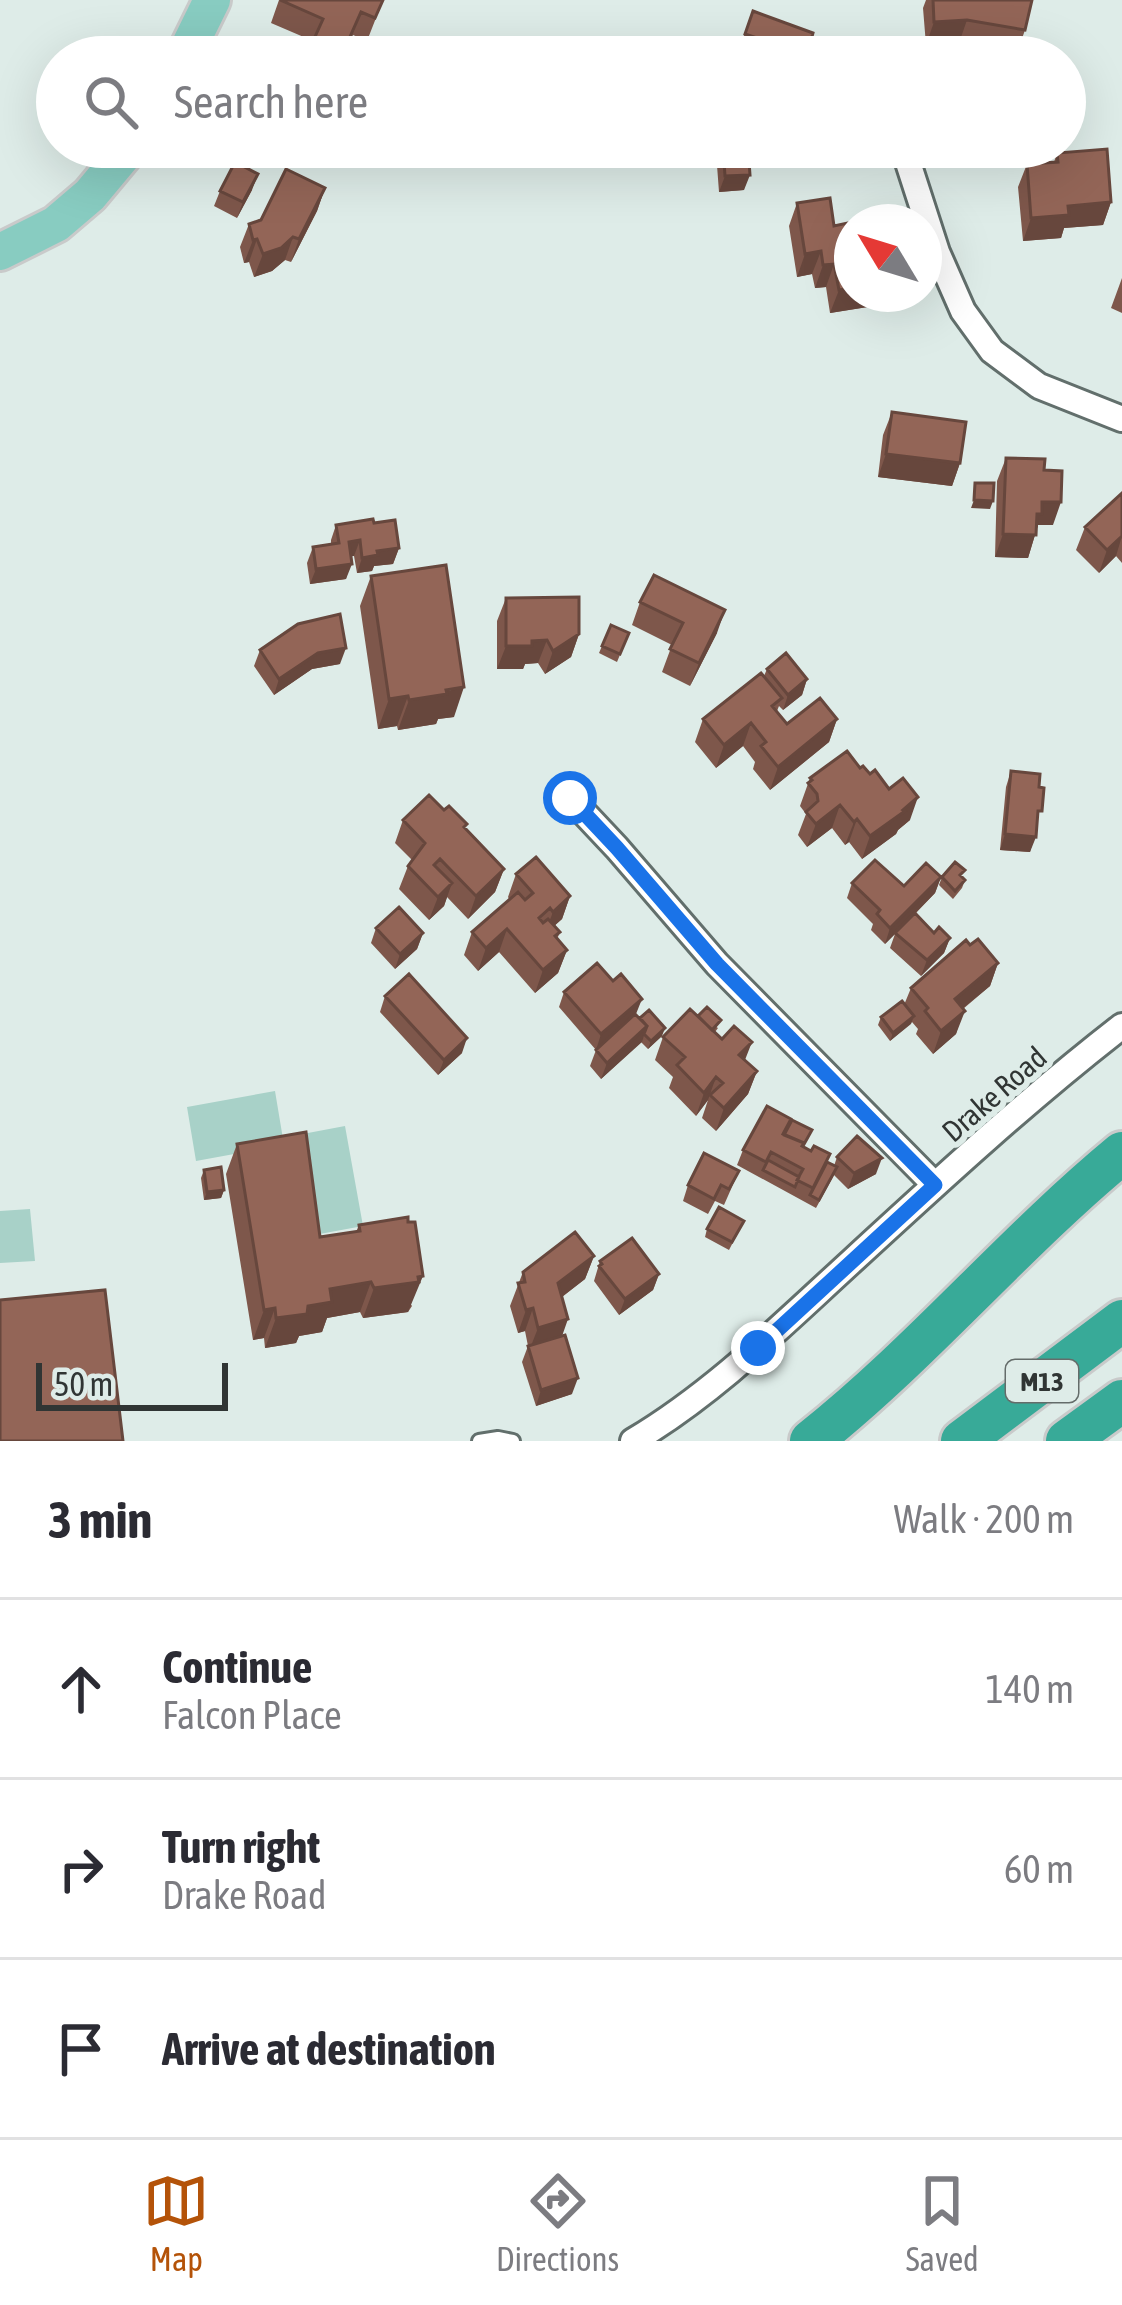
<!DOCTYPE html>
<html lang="en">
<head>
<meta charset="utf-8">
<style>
	:root { --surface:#fff; --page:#f7f7f7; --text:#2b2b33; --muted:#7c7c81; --line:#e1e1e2; --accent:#b45309 }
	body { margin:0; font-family:"Asap Condensed",sans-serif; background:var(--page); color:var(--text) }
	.compass { position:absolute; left:834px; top:204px; width:108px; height:108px; border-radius:50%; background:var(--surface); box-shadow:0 12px 48px #0002; rotate:308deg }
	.scale { position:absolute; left:36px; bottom:30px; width:192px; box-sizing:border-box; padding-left:12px; border:6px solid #303534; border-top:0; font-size:33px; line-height:42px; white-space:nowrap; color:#303534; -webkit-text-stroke:9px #deece8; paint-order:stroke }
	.stop { position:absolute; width:36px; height:36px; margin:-27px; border:9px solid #1a73e8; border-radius:50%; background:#fff }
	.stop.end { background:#1a73e8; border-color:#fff; box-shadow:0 3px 12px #0008 }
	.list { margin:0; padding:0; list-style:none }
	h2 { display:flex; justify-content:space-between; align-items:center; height:156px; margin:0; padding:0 48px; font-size:51px }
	h2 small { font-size:39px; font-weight:400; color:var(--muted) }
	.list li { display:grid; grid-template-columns:78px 1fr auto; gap:36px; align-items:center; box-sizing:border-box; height:180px; padding:0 48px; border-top:3px solid var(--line) }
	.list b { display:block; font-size:45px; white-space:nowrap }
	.list p { margin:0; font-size:39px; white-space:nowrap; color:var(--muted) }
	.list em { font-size:39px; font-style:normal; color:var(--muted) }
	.icon { flex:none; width:66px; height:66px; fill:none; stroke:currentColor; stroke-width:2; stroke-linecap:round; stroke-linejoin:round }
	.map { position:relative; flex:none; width:1122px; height:1441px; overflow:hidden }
	.search { position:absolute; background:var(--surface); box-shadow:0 12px 48px #0002; left:36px; right:36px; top:36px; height:132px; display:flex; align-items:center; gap:30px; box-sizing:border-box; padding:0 42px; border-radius:66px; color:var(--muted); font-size:45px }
	.sheet { height:696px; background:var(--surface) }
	nav { display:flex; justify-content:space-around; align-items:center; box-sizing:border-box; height:168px; border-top:3px solid var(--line); background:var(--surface); font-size:33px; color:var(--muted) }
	nav a { display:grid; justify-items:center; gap:6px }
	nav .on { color:var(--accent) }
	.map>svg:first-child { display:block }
	.grass { fill:#a8d1c8 }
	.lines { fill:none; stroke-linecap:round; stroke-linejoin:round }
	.service-casing { stroke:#626f6c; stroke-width:18 }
	.minor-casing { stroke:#626f6c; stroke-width:30 }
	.primary-casing { stroke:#c9caca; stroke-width:42 }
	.motorway-casing { stroke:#c9caca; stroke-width:48 }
	.service { stroke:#fff; stroke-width:12 }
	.minor { stroke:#fff; stroke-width:24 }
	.primary { stroke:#88ccc1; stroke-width:36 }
	.motorway { stroke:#38aa98; stroke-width:42 }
	.wall { fill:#7e574b }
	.shaded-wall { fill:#67473d }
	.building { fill:#936557; stroke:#67473d; stroke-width:3 }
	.route { stroke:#1a73e8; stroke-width:15 }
	.labels { text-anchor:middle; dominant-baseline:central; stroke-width:12; stroke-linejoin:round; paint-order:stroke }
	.shield { fill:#deece8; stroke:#646c6a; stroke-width:3 }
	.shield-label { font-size:27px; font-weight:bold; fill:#303534 }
	.street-label { font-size:30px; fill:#303534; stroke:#deece8 }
</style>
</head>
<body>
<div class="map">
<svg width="1122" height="1441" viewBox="0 0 1122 1441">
	<rect width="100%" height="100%" fill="#deece8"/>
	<!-- grass -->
	<path class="grass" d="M275 1091 284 1145 196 1161 187 1107Z
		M345 1126 363 1226 309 1236 292 1136Z
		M30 1209 35 1261 0 1263V1211Z"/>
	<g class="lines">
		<!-- service casing -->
		<g class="service-casing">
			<path id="service" d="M479 1441 498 1438 513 1441"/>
		</g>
		<!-- minor casing -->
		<g class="minor-casing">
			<path id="minor" d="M903 147 937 252 963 311 992 351 1039 386 1122 419
				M570 798 617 848 717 964 935 1185
				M633 1441C714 1393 783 1324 852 1261 940 1180 1028 1099 1122 1026"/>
		</g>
		<!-- primary casing -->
		<g class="primary-casing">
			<path id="primary" d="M184 57 212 0
				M0 252 56 224 90 195 130 147"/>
		</g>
		<!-- motorway casing -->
		<g class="motorway-casing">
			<path id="motorway" d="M811 1441C922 1353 1013 1243 1122 1153
				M962 1441 1122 1321
				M1067 1441 1122 1401"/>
		</g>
		<!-- service -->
		<use href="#service" class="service"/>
		<!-- minor -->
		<use href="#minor" class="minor"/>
		<!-- primary -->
		<use href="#primary" class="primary"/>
		<!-- motorway -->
		<use href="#motorway" class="motorway"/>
	</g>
	<!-- wall -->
	<path class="wall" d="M279 0H383L367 41 353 35 343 57H306L313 41 271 23Z
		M926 0H1032L1025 30 1017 53 959 43 926 45 923 8Z
		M753 11 810 44V57H736Z
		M386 147H426L420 164 384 158Z
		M718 147H748L744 190 719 192 716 152Z
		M1057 153 1111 202 1103 225 1064 228 1061 238 1023 241 1018 187 1027 164 1054 162Z
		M325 188 317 211 291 262 285 260 272 271 254 277 249 262 244 263 240 247 249 224Z
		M252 190 237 218 214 206 220 191Z
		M797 203 834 226 880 305 830 313 826 287 815 288 812 274 797 277 789 226Z
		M1122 278V313L1111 308Z
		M892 412 960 463 952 486 878 477 883 435Z
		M1006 458 1044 470 1053 525H1038L1028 558 995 557 997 481Z
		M1122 493V563L1116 556 1099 573 1076 550 1085 527Z
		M374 523 399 548 393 564 374 566 372 571 357 573 354 556H351L346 579 310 584 307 563 313 547 331 544V540L336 525Z
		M371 576 454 717 438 719 436 724 398 730 397 726 378 729 360 606Z
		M506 598 579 634 571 657 545 674 538 663 525 664 523 669H497V621Z
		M640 602 717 633 690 686 662 672 672 645 632 625Z
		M611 625 629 633 617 662 599 653Z
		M260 650 340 664 312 669 274 695 254 666Z
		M767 669 807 679 802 695 783 710 779 706 777 711 787 724 837 719 829 742 770 790 753 769 755 762 743 746 716 768 695 742 703 719 764 676Z
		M860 768 910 820 898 830 896 834 862 859 849 842 845 845 832 828 807 847 798 835 806 814 800 806 810 778Z
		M1011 771 1037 826 1030 852 1000 850 1006 787Z
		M403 820 465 829 504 869 495 892 468 919 447 897 444 906 429 920 399 889 408 866 412 860 395 843Z
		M516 874 570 896 562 919 554 926 560 932 557 939 567 950 558 973 535 993 499 952 478 971 464 955 472 932 509 899 508 897Z
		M941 877 935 893 915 914 934 933 950 938 944 953 921 976 890 948 895 934 885 944 871 930 873 924 847 898 852 883 904 886Z
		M942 877H962L965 880 962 888 953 899 939 885Z
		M376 928 423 933 417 949 395 969 371 943Z
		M970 945 998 963 990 986 963 1009 956 1034 933 1054 916 1034 918 1029 912 1022 890 1041 878 1025 881 1017 904 1005 911 988Z
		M564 992 636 1014 662 1036 648 1049 641 1042 601 1079 590 1066 596 1050 559 1007Z
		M385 996 462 1053 438 1075 380 1012Z
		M698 1016 718 1028 715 1032 757 1071 748 1094 716 1131 702 1118 708 1100 696 1116 669 1088 673 1077 655 1060 663 1037Z
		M237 1144 320 1237 356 1232 359 1225 412 1306 408 1312 363 1318 360 1312 327 1318 322 1332 299 1336 296 1343 265 1348 264 1338 253 1340 226 1174Z
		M804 1147 811 1151 830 1154 827 1162 834 1166 837 1157 876 1174 848 1189 834 1175 816 1208 737 1165 743 1150Z
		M204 1170 224 1190 221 1198 204 1200 201 1178Z
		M739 1171 724 1205 715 1201 708 1214 683 1201 688 1185Z
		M744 1221 729 1250 705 1237 707 1229Z
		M594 1256 585 1279 562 1297V1336L572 1394 536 1406 522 1362 528 1346 525 1331 518 1333 510 1306 523 1272Z
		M600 1261 659 1274 653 1290 619 1315 594 1281Z"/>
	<!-- shaded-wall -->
	<path class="shaded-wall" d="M967 20 959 43 926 45 934 22Z
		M258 174 252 190 237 218 243 202Z
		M750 175 744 190 719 192 725 176Z
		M325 188 317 211 291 262 299 239Z
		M1111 202 1103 225 1064 228 1061 238 1023 241 1031 218 1068 206Z
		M293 237 285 260 272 271 254 277 263 254Z
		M257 239 249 262 244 263 253 240Z
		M821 251 812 274 797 277 805 254Z
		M834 264 826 287 815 288 823 265Z
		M852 288V294H884L880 305 830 313 839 290Z
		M886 454 960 463 952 486 878 477Z
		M974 500 993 501 990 509 971 508Z
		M1042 502H1061L1053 525H1038L1028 558 995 557 1003 534Z
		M1122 536 1116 556 1099 573 1107 550Z
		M360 540 354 556 343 557 349 542Z
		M399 548 393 564 374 566 372 571 357 573 362 558 377 551Z
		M352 564 346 579 310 584 316 569Z
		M725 610 717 633 690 686 699 663Z
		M579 634 571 657 545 674 553 651Z
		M547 640 538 663 525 664 523 669H497L506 646 532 641Z
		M346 648 340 664 312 669 274 695 279 679 318 653Z
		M807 679 802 695 783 710 788 695Z
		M464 687 454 717 438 719 436 724 398 730 409 700Z
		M408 696 397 726 378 729 389 699Z
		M837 719 829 742 770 790 778 767Z
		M751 723 743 746 716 768 724 745Z
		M918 797 910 820 898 830 896 834 862 859 870 836Z
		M840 805 832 828 807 847 816 824Z
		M857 819 849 842 845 845 854 822Z
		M1005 834 1036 837 1030 852 1000 850Z
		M504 869 495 892 468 919 476 896Z
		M941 877 935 893 885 944 890 928Z
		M452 883 444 906 429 920 438 897Z
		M570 896 562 919 544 935 553 912Z
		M507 929 499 952 478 971 486 948Z
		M423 933 417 949 395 969 400 954Z
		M950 938 944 953 921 976 927 960Z
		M567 950 558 973 535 993 543 970Z
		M998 963 990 986 946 1022 955 999Z
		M642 999 636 1014 596 1050 601 1034Z
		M965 1011 956 1034 933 1054 941 1031Z
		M914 1016 911 1024 890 1041 893 1033Z
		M647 1026 642 1042 601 1079 607 1063Z
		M665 1028 662 1036 648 1049 651 1041Z
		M467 1038 462 1053 438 1075 444 1060Z
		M752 1042 743 1065 739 1055Z
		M757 1071 748 1094 716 1131 724 1108Z
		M716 1077 708 1100 696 1116 704 1093Z
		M882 1158 876 1174 848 1189 854 1173Z
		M224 1190 221 1198 204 1200 207 1192Z
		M594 1256 585 1279 550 1306 558 1283Z
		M659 1274 653 1290 619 1315 625 1299Z
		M423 1276 408 1312 363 1318 374 1288Z
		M371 1282 360 1312 327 1318 322 1332 299 1336 296 1343 265 1348 276 1318 308 1306 330 1289Z
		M275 1308 264 1338 253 1340 264 1310Z
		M533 1308 525 1331 518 1333 526 1310Z
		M568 1319 560 1342 529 1351 538 1328Z
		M578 1378 572 1394 536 1406 541 1390Z"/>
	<!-- building -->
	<path class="building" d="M280 0H383L375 18 361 12 341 57H331L310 48 323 19Z
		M933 0H1032L1025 30 967 20 934 22Z
		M753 11 813 33 810 44 814 45 810 57H760L766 41 745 34Z
		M409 47 446 54V57H407Z
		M723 147H748L750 175 725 176Z
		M1107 149 1111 202 1068 206 1069 215 1031 218 1027 164 1058 162 1057 153Z
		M235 162 258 174 243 202 220 191Z
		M286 169 325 188 299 239 293 237 281 248 263 254 257 239 253 240 249 224 261 220Z
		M830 198 834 226 852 222V288L839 290 834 264 823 265 821 251 805 254 797 203Z
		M892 412 966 422 960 463 886 454Z
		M1006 458 1045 459 1044 470 1062 471 1061 502H1042V514H1037L1036 535 1003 534Z
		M975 483H994L993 501 974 500Z
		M1122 493V536L1107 550 1085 527Z
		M373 519 374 523 395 520 399 548 377 551 378 555 362 558 360 540 349 542 352 564 316 569 313 547 339 543 336 525Z
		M446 565 464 687 446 690 447 694 409 700 408 696 389 699 371 576Z
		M654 575 725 610 699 663 670 649 683 623 640 602Z
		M579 597V634L553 651 547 640 532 641V646H506V598Z
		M340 614 346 648 318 653 279 679 260 650 298 624Z
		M611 625 629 633 620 654 602 646Z
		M786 653 807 679 788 695 767 669Z
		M761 673 782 698 772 706 787 724 820 698 837 719 778 767 761 746 766 742 751 723 724 745 703 719Z
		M847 751 860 768 863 766 870 774 875 770 889 789 903 778 918 797 903 810 905 811 870 836 857 819 854 822 840 805 816 824 806 812 818 801 817 794 808 783 812 780 810 778Z
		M1011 771 1040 774 1039 787 1044 788 1042 811H1038L1036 837 1005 834Z
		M429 795 444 810 449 806 467 824 464 827 504 869 476 896 440 859 434 865 452 883 438 897 408 866 425 843 403 820Z
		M536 857 570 896 553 912 550 908 539 918 543 923 548 919 560 932 555 936 567 950 543 970 507 929 486 948 472 932 518 892 525 900 533 893 516 874Z
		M875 860 904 886 926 863 941 877 890 928 877 914 880 910 852 883Z
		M955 862 965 870 960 875 965 880 955 891 942 877Z
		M399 907 423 933 400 954 376 928Z
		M915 913 934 933 939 927 950 938 927 960 895 933Z
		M978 939 998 963 955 999 965 1011 941 1031 925 1011 928 1008 911 988 966 940 970 945Z
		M597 963 613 981 621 974 642 999 601 1034 564 992Z
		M409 974 467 1038 444 1060 385 996Z
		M902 1001 914 1016 893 1033 881 1017Z
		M707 1007 721 1020 712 1030 698 1016Z
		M690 1009 722 1039 734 1026 752 1042 739 1055 757 1071 724 1108 710 1095 723 1083 716 1077 704 1093 677 1065 685 1057 663 1037Z
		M649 1010 665 1028 651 1041 644 1034 647 1026 640 1018Z
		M635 1014 647 1026 607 1063 596 1050Z
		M767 1106 791 1119 783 1134 804 1143 802 1146 811 1151 814 1146 830 1154 813 1188 797 1180 803 1169 771 1152 766 1162 743 1150Z
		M792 1120 812 1130 803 1146 804 1143 784 1135Z
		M306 1132 320 1237 360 1231 359 1225 408 1217V1222H415L423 1276 418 1277 419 1282 374 1288 371 1282 330 1289 332 1302 308 1306 307 1314 276 1318 275 1308 264 1310 237 1144Z
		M857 1136 882 1158 854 1173 837 1157Z
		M704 1153 739 1171 729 1189 721 1185 714 1199 688 1185Z
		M768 1160 799 1177 795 1187 763 1170Z
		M827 1162 837 1167 819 1200 810 1195Z
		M221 1167 224 1190 207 1192 204 1170Z
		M719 1207 744 1221 732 1242 707 1229Z
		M575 1232 594 1256 558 1283 568 1319 538 1328 533 1308 526 1310 518 1283 525 1282 523 1272Z
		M632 1238 659 1274 625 1299 599 1266 602 1264 600 1261Z
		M105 1290 123 1441H0V1300Z
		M565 1335 578 1378 541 1390 528 1346Z"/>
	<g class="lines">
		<!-- route -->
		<path class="route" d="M570 798 617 848 717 964 935 1185 758 1348"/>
	</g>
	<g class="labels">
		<!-- shield labels -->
		<rect class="shield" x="1006" y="1360" width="72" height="42" rx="9"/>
		<g class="shield-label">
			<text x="1042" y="1381">M13</text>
		</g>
		<!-- street labels -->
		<g class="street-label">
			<text transform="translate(994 1094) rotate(-41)">Drake Road</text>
		</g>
	</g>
</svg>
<svg class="compass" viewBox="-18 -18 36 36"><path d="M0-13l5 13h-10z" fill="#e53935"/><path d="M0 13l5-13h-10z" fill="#7c7c81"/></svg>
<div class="scale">50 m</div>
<div class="stop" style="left:570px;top:798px"></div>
<div class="stop end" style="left:758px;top:1348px"></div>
<div class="search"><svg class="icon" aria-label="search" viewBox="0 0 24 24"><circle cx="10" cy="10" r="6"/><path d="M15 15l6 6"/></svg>Search here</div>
</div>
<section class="sheet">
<h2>3 min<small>Walk · 200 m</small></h2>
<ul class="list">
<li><svg class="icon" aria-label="ahead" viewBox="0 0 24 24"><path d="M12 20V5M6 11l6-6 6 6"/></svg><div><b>Continue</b><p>Falcon Place</p></div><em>140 m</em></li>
<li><svg class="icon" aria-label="right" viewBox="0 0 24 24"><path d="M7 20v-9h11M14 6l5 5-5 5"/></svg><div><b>Turn right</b><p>Drake Road</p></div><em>60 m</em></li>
<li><svg class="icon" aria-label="arrive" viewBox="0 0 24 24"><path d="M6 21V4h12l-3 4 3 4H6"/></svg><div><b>Arrive at destination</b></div></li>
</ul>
</section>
<nav>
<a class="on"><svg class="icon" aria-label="map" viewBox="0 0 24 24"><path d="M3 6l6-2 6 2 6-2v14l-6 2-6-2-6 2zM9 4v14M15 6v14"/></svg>Map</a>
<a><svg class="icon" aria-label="directions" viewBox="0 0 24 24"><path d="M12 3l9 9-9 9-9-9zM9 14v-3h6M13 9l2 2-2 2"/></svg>Directions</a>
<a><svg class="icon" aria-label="saved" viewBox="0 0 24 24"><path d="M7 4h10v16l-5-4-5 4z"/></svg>Saved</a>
</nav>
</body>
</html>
